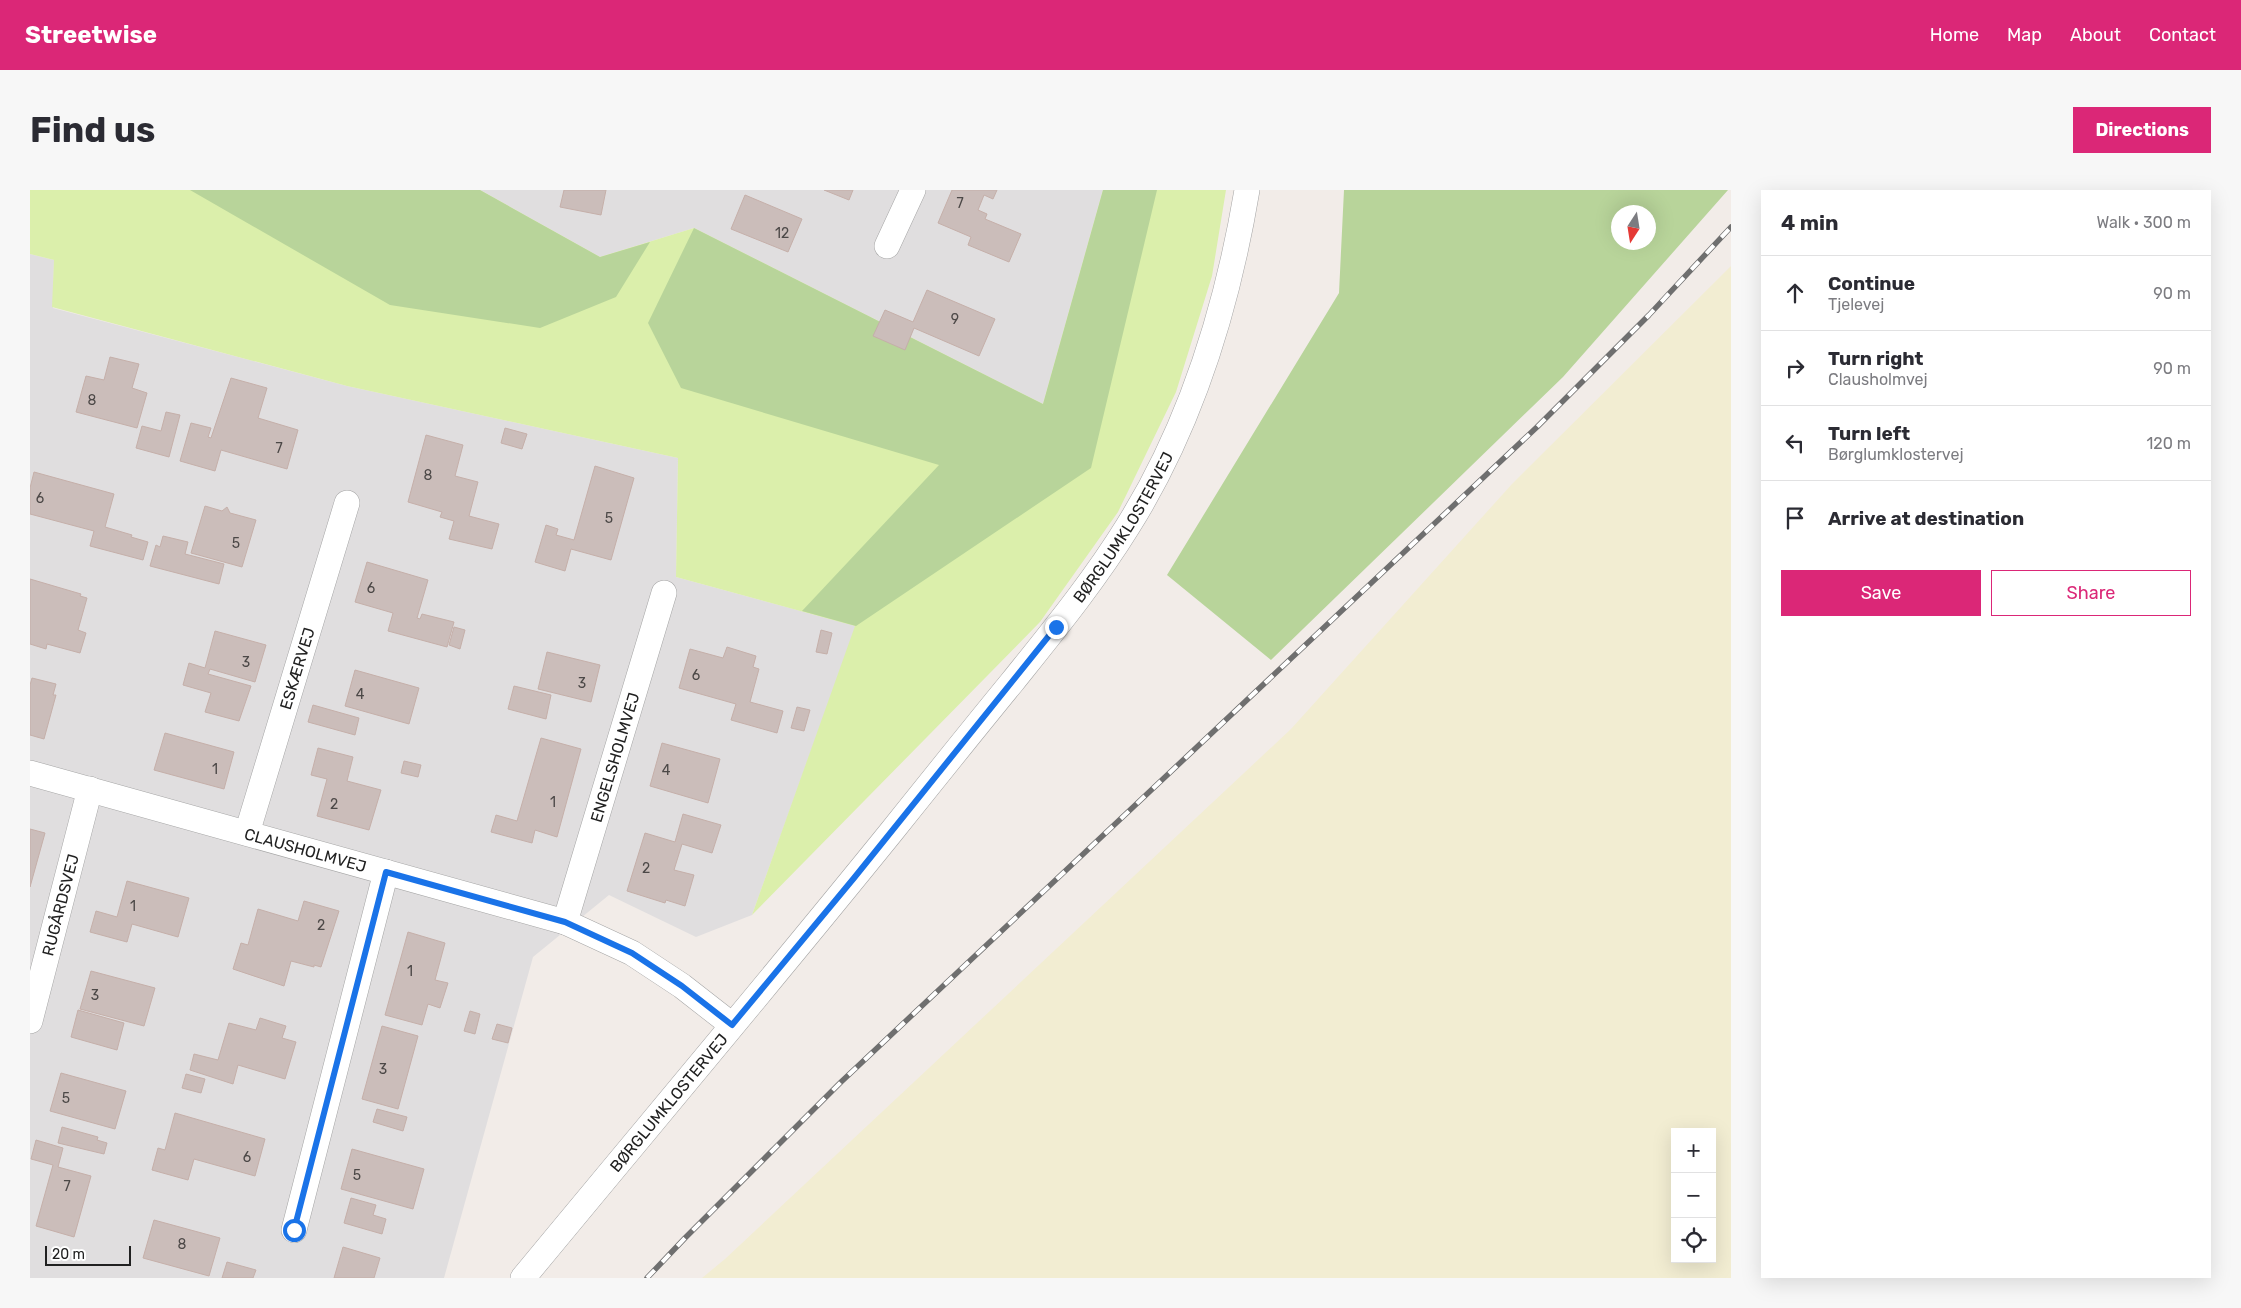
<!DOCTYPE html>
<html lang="en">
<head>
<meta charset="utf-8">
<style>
	:root { --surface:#fff; --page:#f7f7f7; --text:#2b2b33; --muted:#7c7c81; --line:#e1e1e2; --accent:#db2777 }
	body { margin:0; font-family:Rubik,sans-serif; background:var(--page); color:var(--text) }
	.controls { position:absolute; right:15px; bottom:15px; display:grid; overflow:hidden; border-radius:0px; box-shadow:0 5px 20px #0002 }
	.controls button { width:45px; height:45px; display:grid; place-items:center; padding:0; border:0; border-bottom:1px solid var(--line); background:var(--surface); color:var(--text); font:25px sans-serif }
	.compass { position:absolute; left:1581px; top:15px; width:45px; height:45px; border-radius:50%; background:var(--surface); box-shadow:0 5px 20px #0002; rotate:192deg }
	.scale { position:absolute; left:15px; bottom:12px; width:86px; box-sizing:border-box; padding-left:5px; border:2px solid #212121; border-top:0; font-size:14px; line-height:18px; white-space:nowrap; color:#212121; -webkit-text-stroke:4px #fff; paint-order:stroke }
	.stop { position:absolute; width:15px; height:15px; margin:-11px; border:4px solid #1a73e8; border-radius:50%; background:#fff }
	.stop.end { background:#1a73e8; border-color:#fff; box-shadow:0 1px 5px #0008 }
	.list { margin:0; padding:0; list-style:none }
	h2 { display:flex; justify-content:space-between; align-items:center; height:65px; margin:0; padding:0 20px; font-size:21px }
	h2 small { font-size:16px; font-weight:400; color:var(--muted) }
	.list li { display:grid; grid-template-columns:32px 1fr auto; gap:15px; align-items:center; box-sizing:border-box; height:75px; padding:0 20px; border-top:1px solid var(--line) }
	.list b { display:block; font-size:19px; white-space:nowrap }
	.list p { margin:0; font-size:16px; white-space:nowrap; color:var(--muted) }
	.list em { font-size:16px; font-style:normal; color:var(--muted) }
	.actions { display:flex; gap:10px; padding:15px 20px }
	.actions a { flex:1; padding:11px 0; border:1px solid var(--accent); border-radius:0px; text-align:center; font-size:18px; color:var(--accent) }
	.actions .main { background:var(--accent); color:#fff }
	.icon { flex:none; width:28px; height:28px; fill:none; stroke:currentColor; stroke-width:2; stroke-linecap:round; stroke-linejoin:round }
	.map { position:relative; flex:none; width:1701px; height:1088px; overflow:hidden; border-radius:0px }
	header { display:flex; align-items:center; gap:30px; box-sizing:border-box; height:70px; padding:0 25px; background:var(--accent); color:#fff }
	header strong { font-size:24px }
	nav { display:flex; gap:28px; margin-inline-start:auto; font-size:18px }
	.intro { display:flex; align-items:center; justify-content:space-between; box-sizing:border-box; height:120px; padding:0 30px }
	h1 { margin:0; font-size:35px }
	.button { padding:12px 22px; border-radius:0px; background:var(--accent); color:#fff; font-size:18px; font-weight:700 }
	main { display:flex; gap:30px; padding:0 30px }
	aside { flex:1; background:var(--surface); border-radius:0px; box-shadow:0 5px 20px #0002 }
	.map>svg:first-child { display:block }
	.residential { fill:#e0dedf }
	.farmland { fill:#f2edd2; fill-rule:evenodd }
	.grass { fill:#dbefab }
	.forest { fill:#b8d49a; fill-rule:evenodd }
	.building { fill:#cbbdba; stroke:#c5afa9 }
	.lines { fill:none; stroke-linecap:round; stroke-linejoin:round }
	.minor-casing { stroke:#a5a5a5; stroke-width:26 }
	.minor { stroke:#fff; stroke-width:25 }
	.rail-casing { stroke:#6f6f6f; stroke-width:5.5 }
	.rail { stroke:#fff; stroke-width:4; stroke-dasharray:11; stroke-linecap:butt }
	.route { stroke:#1a73e8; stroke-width:6 }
	.labels { text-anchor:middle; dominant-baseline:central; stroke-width:4.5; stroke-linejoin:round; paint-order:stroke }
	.number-label { font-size:14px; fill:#4c4847 }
	.street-label { font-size:16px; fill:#212121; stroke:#fff }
</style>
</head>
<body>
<header>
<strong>Streetwise</strong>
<nav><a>Home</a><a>Map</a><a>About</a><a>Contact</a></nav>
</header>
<div class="intro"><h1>Find us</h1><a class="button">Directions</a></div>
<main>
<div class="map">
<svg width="1701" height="1088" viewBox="0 0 1701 1088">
	<rect width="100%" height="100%" fill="#f2ece8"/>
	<!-- residential -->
	<path class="residential" d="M450 0H1073L1013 214 664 38 570 67Z
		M0 64 24 70 23 118 317 196 648 268 646 387 826 436 722 725 666 747 579 705 503 767 414 1088H0Z"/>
	<!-- farmland -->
	<path class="farmland" d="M1701 76V1088H672L695 1069 1261 539 1482 294ZM1645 942H1682V1069H1645Z"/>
	<!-- grass -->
	<path class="grass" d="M0 0H450L570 67 664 38 1013 214 1073 0H1196L1182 86 1146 202 1088 322 1010 432 722 725 825 436 646 387 648 268 317 196 22 117 24 70 0 64Z"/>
	<!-- forest -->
	<path class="forest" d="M160 0H450L570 67 620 52 586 107 510 138 360 115Z
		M1073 0H1127L1061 278 826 436 772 421 909 275 651 198 618 133 664 38 1013 214Z
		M1314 0H1698L1533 187 1241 470 1137 385 1309 103ZM1618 22V52H1588V22Z"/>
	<!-- building -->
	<path class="building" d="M534 0H576L571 25 530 17Z
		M794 0H823L819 10Z
		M922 0H967L963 9 954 5 948 20 957 24 955 29 991 44 979 72 938 55 941 47 908 33Z
		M715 5 772 29 758 62 701 39Z
		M897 100 965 129 949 166 884 138 875 160 843 146 855 120 883 132Z
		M80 167 109 174 102 198 117 203 107 238 46 222 56 186 74 190Z
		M201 188 237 198 228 228 268 240 257 279 191 260 185 281 150 271 161 233 181 238 178 247 181 248Z
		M136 222 150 225 139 267 106 258 112 236 131 241Z
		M475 238 497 244 492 259 471 253Z
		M396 245 433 255 425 286 448 292 439 326 469 334 462 359 419 349 424 331 410 327 412 322 378 312Z
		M565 276 604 288 581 370 541 359 535 381 505 372 516 335 528 339 526 345 544 350Z
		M4 282 84 304 75 337 102 345 101 347 118 352 113 370 60 356 64 341 0 324V298Z
		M175 316 192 321 197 317 200 323 226 330 212 377 161 363Z
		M133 346 158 352 155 364 194 374 189 394 120 376 126 355 130 357Z
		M337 372 398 390 387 428 390 429 392 424 424 432 417 457 358 441 363 423 325 412Z
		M0 389 51 404 50 406 57 408 48 440 56 443 50 463 17 454 16 459 0 454Z
		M424 437 435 440 430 459 419 455Z
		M791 440 802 443 797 464 786 462Z
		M185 441 236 455 225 492 180 479 178 484 221 496 209 531 175 522 181 503 153 495 159 473 175 478Z
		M697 457 726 466 723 477 729 479 720 512 753 521 747 543 701 530 706 514 649 498 660 459 693 468Z
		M517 462 570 475 561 512 508 499Z
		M325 480 389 498 379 534 315 516Z
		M2 488 26 494 23 505H26L14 549 0 545V495Z
		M484 496 521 505 516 529 478 519Z
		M283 515 329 528 325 545 278 532Z
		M767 517 780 520 774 541 761 538Z
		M135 543 204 562 194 599 124 580Z
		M511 548 551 559 527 647 505 640 502 653 461 642 466 625 487 631Z
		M632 553 690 569 678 613 620 596Z
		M288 558 323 567 317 591 351 600 339 640 287 626 297 589 281 585Z
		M374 571 391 575 388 587 371 583Z
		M653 624 691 635 682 663 652 654 644 680 664 685 655 716 636 710 635 713 597 701 615 643 645 652Z
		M0 639 15 643 0 697Z
		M97 691 159 708 148 747 102 734 97 752 60 742 66 721 87 727Z
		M274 711 309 721 291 777 284 775V777L261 771 254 796 203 779 211 753 218 755 228 719 268 731Z
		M378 742 415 753 405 790 418 793 410 818 398 814 392 835 355 825Z
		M61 781 125 798 114 836 50 819Z
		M48 820 94 833 87 860 41 847Z
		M440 821 450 824 445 844 434 841Z
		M230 828 256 836 252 848 266 852 255 889 208 875 203 894 160 880 164 864 188 870 199 833 226 840Z
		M467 834 482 838 478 853 462 849Z
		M352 836 388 846 368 919 332 909Z
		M31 883 96 901 85 939 20 921Z
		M156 884 175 889 171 903 152 898Z
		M347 919 377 927 373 941 343 932Z
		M145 923 235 949 225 986 164 969 158 990 122 980 128 958 135 960Z
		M32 937 68 947 67 950 77 953 74 964 28 953Z
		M6 950 33 958 28 977 61 986 44 1047 6 1036 23 975 1 969Z
		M322 959 394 979 383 1019 311 999Z
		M321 1008 346 1015 343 1025 356 1029 352 1044 314 1033Z
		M124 1030 190 1048 179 1086 113 1068Z
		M313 1057 350 1068 344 1088H304Z
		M197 1072 226 1080 223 1088H192Z"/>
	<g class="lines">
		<!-- minor casing -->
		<g class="minor-casing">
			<g id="minor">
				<path d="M857 56 883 0"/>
				<path id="s1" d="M0 583 535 732 602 763 652 796 702 835"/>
				<path id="s2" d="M217 643 317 313"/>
				<path id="s3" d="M535 732 634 403"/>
				<path id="s4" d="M0 831 60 599"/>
				<path d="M264 1040 356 682"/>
				<path id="s5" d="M493 1088C616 939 740 792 862 641 902 591 942 541 983 491 1023 441 1064 391 1098 336 1162 234 1197 119 1217 0"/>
			</g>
		</g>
		<!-- minor -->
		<use href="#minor" class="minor"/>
		<!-- rail casing -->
		<g class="rail-casing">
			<path id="rail" d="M617 1088 655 1048 811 892 1507 237 1619 125 1701 37"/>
		</g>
		<!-- rail -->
		<use href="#rail" class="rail"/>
	</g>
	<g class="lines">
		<!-- route -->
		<path class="route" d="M264 1040 356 682 535 732 602 763 652 796 702 835 824 688 1026 437"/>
	</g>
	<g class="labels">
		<!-- number labels -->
		<g class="number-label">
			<text x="930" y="13">7</text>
			<text x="752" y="43">12</text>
			<text x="925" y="129">9</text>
			<text x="62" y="210">8</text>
			<text x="249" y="258">7</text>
			<text x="398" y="285">8</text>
			<text x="10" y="308">6</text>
			<text x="579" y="328">5</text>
			<text x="206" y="353">5</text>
			<text x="341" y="398">6</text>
			<text x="216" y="472">3</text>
			<text x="666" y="485">6</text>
			<text x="552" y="493">3</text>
			<text x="330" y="504">4</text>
			<text x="185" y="579">1</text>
			<text x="636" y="580">4</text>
			<text x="523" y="612">1</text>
			<text x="304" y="614">2</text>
			<text x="616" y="678">2</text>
			<text x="103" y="716">1</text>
			<text x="291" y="735">2</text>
			<text x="380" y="781">1</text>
			<text x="65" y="805">3</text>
			<text x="353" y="879">3</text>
			<text x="36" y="908">5</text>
			<text x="217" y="967">6</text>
			<text x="327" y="985">5</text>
			<text x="37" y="996">7</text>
			<text x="152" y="1054">8</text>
		</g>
		<!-- street labels -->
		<g class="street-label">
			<text stroke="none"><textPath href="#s5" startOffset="962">BØRGLUMKLOSTERVEJ</textPath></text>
			<text stroke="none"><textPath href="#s2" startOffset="172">ESKÆRVEJ</textPath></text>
			<text stroke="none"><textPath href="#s3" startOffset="172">ENGELSHOLMVEJ</textPath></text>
			<text stroke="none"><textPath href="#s1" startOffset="286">CLAUSHOLMVEJ</textPath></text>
			<text stroke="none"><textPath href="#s4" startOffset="120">RUGÅRDSVEJ</textPath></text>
			<text stroke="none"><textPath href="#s5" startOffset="228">BØRGLUMKLOSTERVEJ</textPath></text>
		</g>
	</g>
</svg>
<div class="controls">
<button>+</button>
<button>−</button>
<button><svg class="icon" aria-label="locate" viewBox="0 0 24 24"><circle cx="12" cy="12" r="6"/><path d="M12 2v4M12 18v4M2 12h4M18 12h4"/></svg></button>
</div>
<svg class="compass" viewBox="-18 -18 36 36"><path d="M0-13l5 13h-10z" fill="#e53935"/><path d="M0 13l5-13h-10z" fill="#7c7c81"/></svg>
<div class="scale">20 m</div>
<div class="stop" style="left:264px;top:1040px"></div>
<div class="stop end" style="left:1026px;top:437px"></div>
</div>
<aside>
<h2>4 min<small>Walk · 300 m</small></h2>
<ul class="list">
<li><svg class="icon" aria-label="ahead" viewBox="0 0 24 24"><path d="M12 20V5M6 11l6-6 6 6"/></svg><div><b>Continue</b><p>Tjelevej</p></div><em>90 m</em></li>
<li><svg class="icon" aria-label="right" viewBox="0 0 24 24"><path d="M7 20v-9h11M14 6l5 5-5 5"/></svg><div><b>Turn right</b><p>Clausholmvej</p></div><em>90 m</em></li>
<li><svg class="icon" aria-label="left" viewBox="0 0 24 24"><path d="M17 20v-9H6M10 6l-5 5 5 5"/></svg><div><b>Turn left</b><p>Børglumklostervej</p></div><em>120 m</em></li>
<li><svg class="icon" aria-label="arrive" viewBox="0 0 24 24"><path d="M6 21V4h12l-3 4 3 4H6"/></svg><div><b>Arrive at destination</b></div></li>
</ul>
<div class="actions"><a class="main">Save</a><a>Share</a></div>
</aside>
</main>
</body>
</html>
